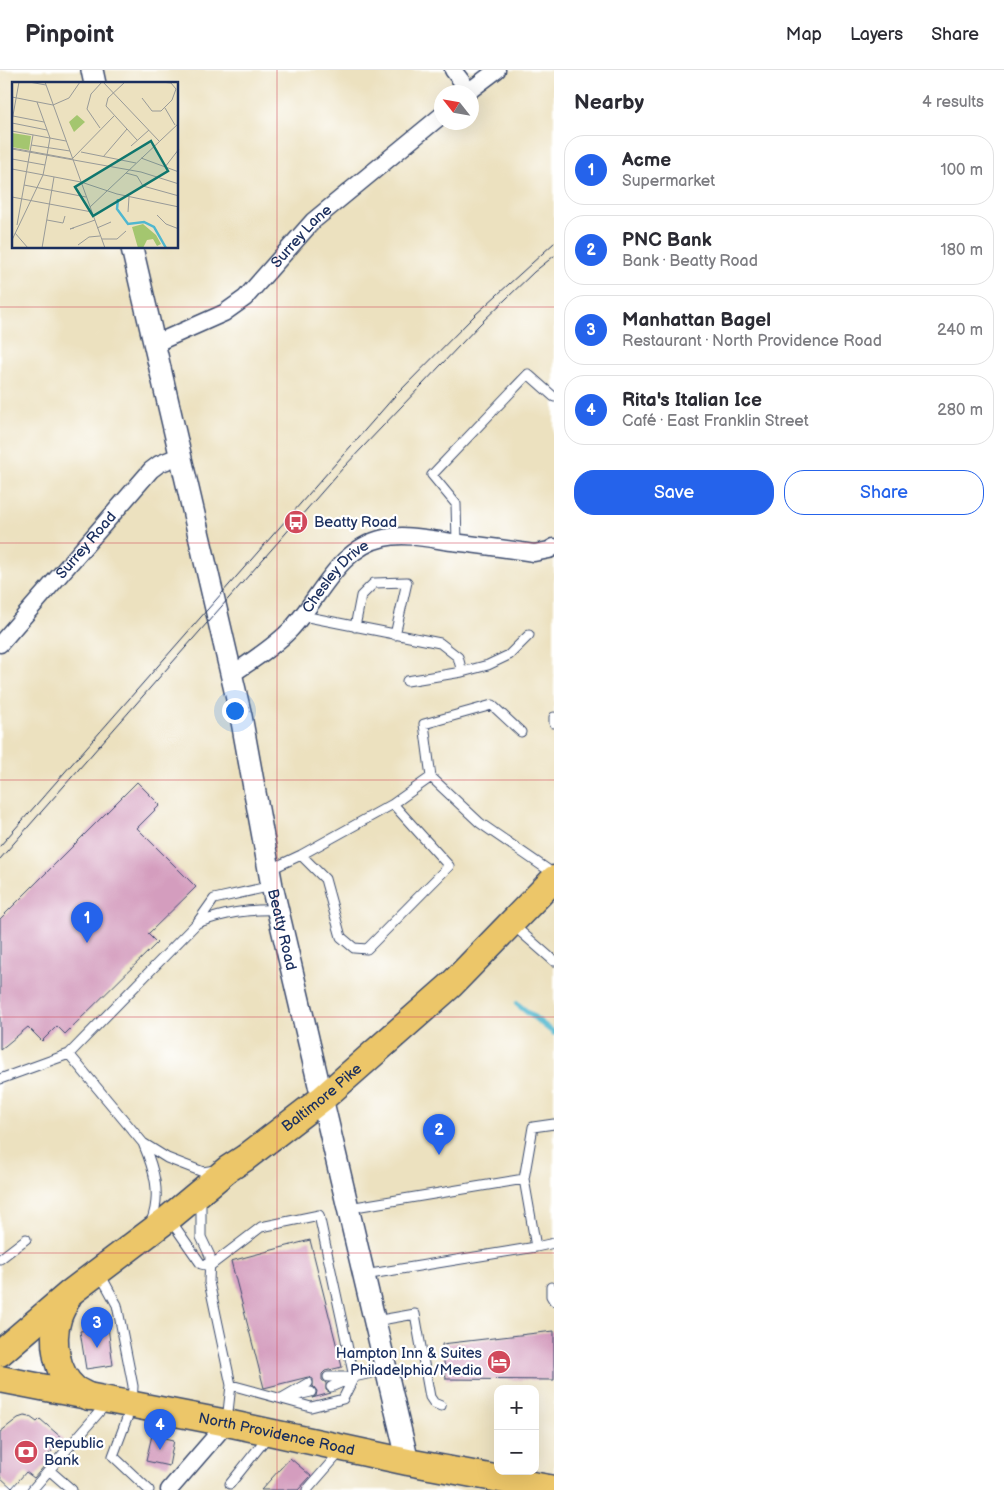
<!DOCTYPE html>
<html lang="en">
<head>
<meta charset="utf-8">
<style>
	:root { --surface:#fff; --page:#f7f7f7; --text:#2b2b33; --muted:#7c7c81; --line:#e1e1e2; --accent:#2563eb }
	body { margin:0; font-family:"Balsamiq Sans",sans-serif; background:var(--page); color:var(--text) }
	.controls { position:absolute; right:15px; bottom:15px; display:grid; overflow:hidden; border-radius:10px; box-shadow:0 5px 20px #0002 }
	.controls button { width:45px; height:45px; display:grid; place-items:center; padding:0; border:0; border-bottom:1px solid var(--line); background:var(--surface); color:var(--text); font:25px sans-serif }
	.compass { position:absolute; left:434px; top:15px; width:45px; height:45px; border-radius:50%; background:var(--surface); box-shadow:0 5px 20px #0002; rotate:301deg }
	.you { position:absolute; left:234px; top:640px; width:18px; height:18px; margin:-12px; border:4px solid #fff; border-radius:50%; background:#1a73e8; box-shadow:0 0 0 8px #1a73e833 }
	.badge { display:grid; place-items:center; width:32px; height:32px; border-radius:50%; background:var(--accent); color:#fff; font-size:16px; font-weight:700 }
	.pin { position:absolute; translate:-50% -41px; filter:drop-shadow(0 1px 2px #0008) }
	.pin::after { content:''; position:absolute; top:26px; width:18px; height:15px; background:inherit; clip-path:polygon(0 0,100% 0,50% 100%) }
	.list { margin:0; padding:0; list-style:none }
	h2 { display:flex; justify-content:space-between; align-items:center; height:65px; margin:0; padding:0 20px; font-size:21px }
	h2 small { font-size:16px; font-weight:400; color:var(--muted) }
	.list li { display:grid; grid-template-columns:32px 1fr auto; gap:15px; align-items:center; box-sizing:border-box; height:70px; margin:0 10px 10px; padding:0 10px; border:1px solid var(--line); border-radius:20px }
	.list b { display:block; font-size:19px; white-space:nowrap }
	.list p { margin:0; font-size:16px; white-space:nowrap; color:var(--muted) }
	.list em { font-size:16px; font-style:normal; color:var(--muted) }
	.actions { display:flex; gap:10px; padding:15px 20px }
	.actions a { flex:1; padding:11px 0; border:1px solid var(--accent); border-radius:20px; text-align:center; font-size:18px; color:var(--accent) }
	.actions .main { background:var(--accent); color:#fff }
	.map { position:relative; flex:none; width:554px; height:1420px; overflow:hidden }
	header { display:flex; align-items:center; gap:30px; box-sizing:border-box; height:70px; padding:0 25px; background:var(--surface); border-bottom:1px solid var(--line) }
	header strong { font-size:24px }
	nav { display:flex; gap:28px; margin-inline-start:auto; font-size:18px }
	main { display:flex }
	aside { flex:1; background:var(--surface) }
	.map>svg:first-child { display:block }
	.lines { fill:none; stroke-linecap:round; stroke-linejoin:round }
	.stream { stroke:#50b7cf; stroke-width:5.5 }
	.building { fill:#d49dbe }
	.service-casing { stroke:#3a4a6d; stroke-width:11 }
	.minor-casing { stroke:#3a4a6d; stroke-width:19 }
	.tertiary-casing { stroke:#3a4a6d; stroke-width:24 }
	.primary-casing { stroke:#3a4a6d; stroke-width:29 }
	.service { stroke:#fff; stroke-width:9 }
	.minor { stroke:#fff; stroke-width:16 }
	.tertiary { stroke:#fff; stroke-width:21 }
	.primary { stroke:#ecc669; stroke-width:26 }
	.tram { stroke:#1b2f5e; stroke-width:1 }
	.grid { fill:none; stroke:#d1495b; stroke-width:1; stroke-opacity:0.55 }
	.labels { text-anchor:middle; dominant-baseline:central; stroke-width:4.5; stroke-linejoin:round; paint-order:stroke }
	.street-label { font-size:15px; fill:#1b2f5e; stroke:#fff }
	.poi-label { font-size:15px; fill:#1b2f5e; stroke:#fff; text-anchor:start }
	.inset-river { fill:none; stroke:#50b7cf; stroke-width:2.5 }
	.inset-road { fill:none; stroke:#989a98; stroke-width:1 }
	.view { fill:#0f766e; fill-opacity:0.15; stroke:#0f766e; stroke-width:2.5 }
	.inset-edge { fill:none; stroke:#1b2f5e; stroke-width:2.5 }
</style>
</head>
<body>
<header>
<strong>Pinpoint</strong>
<nav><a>Map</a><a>Layers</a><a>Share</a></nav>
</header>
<main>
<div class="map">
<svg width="554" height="1420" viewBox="0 0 554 1420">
	<rect width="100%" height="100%" fill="#fff"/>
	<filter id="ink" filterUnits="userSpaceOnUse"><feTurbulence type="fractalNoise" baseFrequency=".02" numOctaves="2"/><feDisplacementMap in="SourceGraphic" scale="10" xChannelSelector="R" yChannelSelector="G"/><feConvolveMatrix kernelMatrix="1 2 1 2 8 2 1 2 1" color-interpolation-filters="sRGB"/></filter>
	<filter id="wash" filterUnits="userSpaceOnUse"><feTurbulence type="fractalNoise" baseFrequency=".0096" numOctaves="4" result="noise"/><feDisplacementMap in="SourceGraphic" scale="20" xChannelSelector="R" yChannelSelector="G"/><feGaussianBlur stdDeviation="1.12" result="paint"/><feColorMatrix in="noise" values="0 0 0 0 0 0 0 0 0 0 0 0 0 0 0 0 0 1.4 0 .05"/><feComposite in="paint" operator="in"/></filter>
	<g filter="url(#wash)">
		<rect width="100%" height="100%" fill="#ece1bf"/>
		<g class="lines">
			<!-- stream -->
			<path class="stream" d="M517 934 554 963"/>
		</g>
		<g id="blocks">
			<!-- building -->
			<path class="building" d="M137 712 160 735 137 758 196 817 148 864 157 873 65 964 57 956 42 971 28 957 0 980V849Z
				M310 1170 342 1297 325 1301 322 1304V1310L326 1313V1320L331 1323 312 1328 316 1326 317 1321 313 1316V1309L308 1307 264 1318 231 1191Z
				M108 1257 113 1295 86 1299 80 1261Z
				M554 1261V1310L446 1309 442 1274Z
				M24 1346 30 1347 37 1352 40 1349 63 1369 49 1384 52 1387 34 1408 26 1402 12 1418 0 1407V1362L18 1348Z
				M152 1365 174 1370 169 1396 146 1391Z
				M290 1388 311 1406 298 1420H261Z"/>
		</g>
	</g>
	<g filter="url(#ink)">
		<use href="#blocks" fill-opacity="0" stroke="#3a4a6d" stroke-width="1"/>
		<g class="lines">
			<!-- service casing -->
			<g class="service-casing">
				<path id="service" d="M457 472 456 434 432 405 528 304 554 327
					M303 546 440 573 458 587 462 602 407 611
					M355 557 361 526 374 513 407 512 395 565
					M462 602 488 595 509 585 529 565
					M554 647V653
					M431 707 480 753 554 804
					M393 734 431 707 424 654 492 635 521 662
					M269 800 301 785 393 734 449 796 367 879 354 878 341 867 325 809 301 785
					M197 853C225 843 247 839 277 840
					M513 855 554 891
					M69 984 143 1073 167 1088 203 1102 215 1100
					M0 1009 69 984 197 853 214 829 272 816
					M143 1073C154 1099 162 1125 151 1152
					M524 1109 533 1057 554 1054
					M201 1128V1167L210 1186 209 1212 231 1315 227 1351
					M349 1138 524 1109 536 1177 364 1205
					M171 1151 201 1194 210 1196
					M536 1177 554 1173
					M0 1189 26 1169
					M210 1196 261 1157 319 1145 354 1307 343 1329 311 1337 231 1315
					M100 1204 117 1235 133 1316 132 1335 113 1386 149 1420
					M551 1217V1226L554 1231
					M375 1251 415 1244 430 1327 434 1333 441 1336
					M328 1307H349
					M331 1317 354 1307 385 1300
					M289 1327 311 1322
					M282 1328 308 1313
					M49 1400 72 1420
					M230 1414 269 1365
					M32 1420 107 1333
					M307 1420 341 1381"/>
			</g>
			<!-- minor casing -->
			<g class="minor-casing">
				<g id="minor">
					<path d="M453 0 469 21"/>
					<path d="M468 22 497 0"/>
					<path id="s1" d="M154 274 224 243 245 228 313 151 442 45"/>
					<path id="s2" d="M0 574 151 400 159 394 179 386"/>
					<path id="s3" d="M231 605C251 591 274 577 291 559 320 528 338 478 384 468 405 463 430 469 452 472 479 475 507 479 534 483L549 480 554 477"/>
					<path d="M169 1420 227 1353"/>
				</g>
			</g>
			<!-- tertiary casing -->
			<g class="tertiary-casing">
				<g id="tertiary">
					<path d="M92 0 95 14"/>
					<path id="s4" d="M132 178 241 646 272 816 408 1392"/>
				</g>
			</g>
			<!-- primary casing -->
			<g class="primary-casing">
				<g id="primary">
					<path d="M68 1227C65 1234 60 1241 58 1249 51 1271 56 1303 75 1319 79 1322 85 1324 89 1327"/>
					<path id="s5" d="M0 1283 70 1223 169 1148 228 1099 245 1088 323 1028 451 915 554 809"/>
					<path id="s6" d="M0 1309 227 1353 408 1392 554 1419"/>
				</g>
			</g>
			<!-- service -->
			<use href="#service" class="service"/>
			<!-- minor -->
			<use href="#minor" class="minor"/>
			<!-- tertiary -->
			<use href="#tertiary" class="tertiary"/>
			<!-- primary -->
			<use href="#primary" class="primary"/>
			<!-- tram -->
			<path class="tram" d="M0 776 394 327 475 245 554 173
				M0 789 343 398 480 254 534 202 554 186"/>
		</g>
	</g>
	<!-- grid -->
	<path class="grid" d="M277 0V1420M0 237H554M0 473H554M0 710H554M0 947H554M0 1183H554"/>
	<!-- icons -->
	<defs>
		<g id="bus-disc" transform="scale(1.25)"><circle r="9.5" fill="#d1495b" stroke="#fff"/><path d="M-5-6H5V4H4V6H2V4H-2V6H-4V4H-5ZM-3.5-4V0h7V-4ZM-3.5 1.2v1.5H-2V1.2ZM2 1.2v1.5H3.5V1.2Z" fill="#fff"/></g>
		<g id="hotel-disc" transform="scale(1.25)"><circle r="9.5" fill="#d1495b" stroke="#fff"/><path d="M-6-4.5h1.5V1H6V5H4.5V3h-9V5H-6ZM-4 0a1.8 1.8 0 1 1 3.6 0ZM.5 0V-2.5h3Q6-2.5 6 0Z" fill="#fff"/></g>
		<g id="bank-disc" transform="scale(1.25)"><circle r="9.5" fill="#d1495b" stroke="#fff"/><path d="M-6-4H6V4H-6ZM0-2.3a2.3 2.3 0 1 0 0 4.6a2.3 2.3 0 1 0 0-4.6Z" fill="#fff"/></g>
	</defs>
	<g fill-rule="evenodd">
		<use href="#bus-disc" x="296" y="452"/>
		<use href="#hotel-disc" x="499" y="1292"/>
		<use href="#bank-disc" x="26" y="1382"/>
	</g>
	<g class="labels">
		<!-- street labels -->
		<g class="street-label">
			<text stroke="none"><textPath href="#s1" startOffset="186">Surrey Lane</textPath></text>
			<text stroke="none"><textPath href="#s2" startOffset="131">Surrey Road</textPath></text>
			<text stroke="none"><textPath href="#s3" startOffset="145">Chesley Drive</textPath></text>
			<text stroke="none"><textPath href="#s4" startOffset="698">Beatty Road</textPath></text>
			<text stroke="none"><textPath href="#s5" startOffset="411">Baltimore Pike</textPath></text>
			<text stroke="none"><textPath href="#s6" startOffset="282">North Providence Road</textPath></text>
		</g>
		<!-- poi labels -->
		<g class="poi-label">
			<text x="314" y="452">Beatty Road</text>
			<text x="482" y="1283" text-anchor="end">Hampton Inn &amp; Suites<tspan x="482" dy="17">Philadelphia/Media</tspan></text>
			<text x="44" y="1373">Republic<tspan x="44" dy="17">Bank</tspan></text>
		</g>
	</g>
	<!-- overview -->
	<g transform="translate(12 12)">
		<rect width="166" height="166" fill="#ece1bf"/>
		<path d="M65 33 73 40 62 50 57 40ZM0 51 19 54 17 68 0 65ZM131 142 144 153 149 162 145 164 141 157 135 158 131 166H126L120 145Z" fill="#a4c66f"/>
		<path class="inset-river" d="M106 117 105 127 116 142 132 140 142 145 154 166"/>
		<path class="inset-road" d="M17 0 34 3M33 0 93 166M91 0 147 59M113 0 96 16 94 24 125 58M0 15 41 23 57 16 68 0M130 16 140 29H149L160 18 164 7 159 1 149 0M153 26 163 43M1 34 32 40M0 39 7 0M0 41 35 48M88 46 75 27 79 12 90 0M0 49 54 59M19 63 58 69M119 64 137 48M0 66 60 77 102 34M0 67 129 90 167 102M69 70 124 81M91 75 115 47M129 76 167 90M0 77 33 83M153 85 167 67M0 87 69 100 105 112 167 125M114 91 125 94 131 104 167 114M12 103 74 115M0 115 80 130M78 125 167 41M116 130 117 115M145 133 154 142 167 147M35 138 51 141 53 134M5 143 21 53M62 146 58 147 83 138M85 146 99 140M3 151 16 166M90 157H105L114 149M0 158 31 93 35 73 38 56 25 20M66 163 77 155 88 154M30 166 42 95"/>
		<path class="view" d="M139 59 156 89 81 134 63 105Z"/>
		<rect width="166" height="166" class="inset-edge"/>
	</g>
</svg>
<div class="controls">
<button>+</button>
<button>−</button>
</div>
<svg class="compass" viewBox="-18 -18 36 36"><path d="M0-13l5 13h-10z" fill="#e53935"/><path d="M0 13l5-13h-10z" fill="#7c7c81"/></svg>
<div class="you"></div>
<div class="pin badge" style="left:87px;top:873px">1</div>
<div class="pin badge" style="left:439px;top:1085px">2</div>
<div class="pin badge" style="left:97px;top:1278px">3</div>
<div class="pin badge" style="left:160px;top:1380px">4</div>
</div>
<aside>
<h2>Nearby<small>4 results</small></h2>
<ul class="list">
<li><span class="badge">1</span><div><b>Acme</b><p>Supermarket</p></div><em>100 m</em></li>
<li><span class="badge">2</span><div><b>PNC Bank</b><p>Bank · Beatty Road</p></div><em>180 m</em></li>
<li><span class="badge">3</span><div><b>Manhattan Bagel</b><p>Restaurant · North Providence Road</p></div><em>240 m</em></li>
<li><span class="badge">4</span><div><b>Rita's Italian Ice</b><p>Café · East Franklin Street</p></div><em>280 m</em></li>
</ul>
<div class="actions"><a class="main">Save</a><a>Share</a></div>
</aside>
</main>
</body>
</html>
